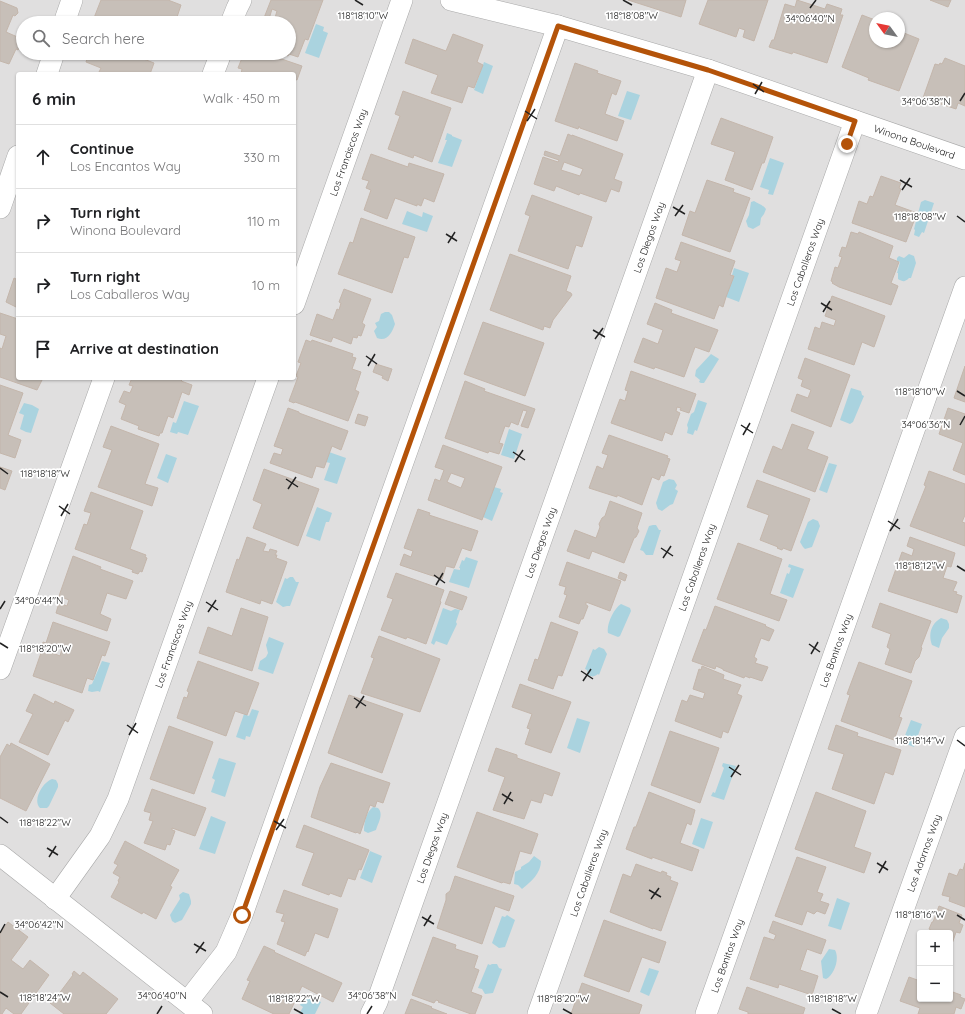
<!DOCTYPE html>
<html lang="en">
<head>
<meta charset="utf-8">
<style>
	:root { --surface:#fff; --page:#f6f6f6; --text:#202124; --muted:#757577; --line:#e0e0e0 }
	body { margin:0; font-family:Quicksand,sans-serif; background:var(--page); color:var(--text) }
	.controls { position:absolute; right:12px; bottom:12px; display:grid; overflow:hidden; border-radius:4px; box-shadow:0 1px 3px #0004 }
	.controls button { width:36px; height:36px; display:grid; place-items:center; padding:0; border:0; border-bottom:1px solid var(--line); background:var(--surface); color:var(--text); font:20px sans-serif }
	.compass { position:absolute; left:869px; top:12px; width:36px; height:36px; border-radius:50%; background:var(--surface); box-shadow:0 1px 3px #0004; rotate:303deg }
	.stop { position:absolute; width:12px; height:12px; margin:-9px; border:3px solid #b45309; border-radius:50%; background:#fff }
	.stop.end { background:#b45309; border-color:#fff; box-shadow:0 1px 4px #0008 }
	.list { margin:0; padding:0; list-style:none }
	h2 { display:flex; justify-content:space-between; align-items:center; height:52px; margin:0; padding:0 16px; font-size:17px }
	h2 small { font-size:13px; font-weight:400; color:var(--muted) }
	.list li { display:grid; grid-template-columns:26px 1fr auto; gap:12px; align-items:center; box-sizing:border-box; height:64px; padding:0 16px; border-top:1px solid var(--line) }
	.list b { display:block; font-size:15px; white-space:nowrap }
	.list p { margin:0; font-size:13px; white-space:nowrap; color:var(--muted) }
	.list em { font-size:13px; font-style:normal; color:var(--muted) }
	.icon { flex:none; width:22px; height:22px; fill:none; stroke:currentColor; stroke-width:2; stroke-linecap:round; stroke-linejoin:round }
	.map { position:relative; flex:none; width:965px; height:1014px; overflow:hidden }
	.search { position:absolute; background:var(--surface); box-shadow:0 1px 3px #0004; left:16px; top:16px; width:280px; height:44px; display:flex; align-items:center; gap:10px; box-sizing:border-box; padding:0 14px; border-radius:22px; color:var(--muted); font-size:15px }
	.panel { position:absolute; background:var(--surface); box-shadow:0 1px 3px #0004; left:16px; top:72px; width:280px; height:308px; border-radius:4px }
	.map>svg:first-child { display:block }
	.residential { fill:#e0dfdf; fill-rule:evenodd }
	.water { fill:#aad3df }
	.building { fill:#c7bfb8; stroke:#c4b6ab; fill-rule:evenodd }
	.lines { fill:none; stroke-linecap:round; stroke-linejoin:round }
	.street-casing { stroke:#a9a9a9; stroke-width:22 }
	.street { stroke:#fff; stroke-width:21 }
	.route { stroke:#b45309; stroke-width:5 }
	.ticks { fill:none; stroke:#222; stroke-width:1.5 }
	.labels { text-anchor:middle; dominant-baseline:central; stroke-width:3.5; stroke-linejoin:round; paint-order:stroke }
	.street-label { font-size:10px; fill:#222; stroke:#fff }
	.ticks-label { font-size:10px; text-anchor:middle; fill:#222; stroke:#fff; stroke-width:3.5; stroke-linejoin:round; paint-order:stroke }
</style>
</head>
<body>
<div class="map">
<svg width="965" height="1014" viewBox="0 0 965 1014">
	<rect width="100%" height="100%" fill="#f2efe9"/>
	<!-- residential -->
	<path class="residential" d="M0 0H965V1014H0ZM875 18H899V42H875ZM23 23H289V53H23ZM18 74H294V378H18ZM920 933H950V999H920Z"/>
	<!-- water -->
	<path class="water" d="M316 24 324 27 323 31 328 33 319 58 305 53Z
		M484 62 493 66 483 94 474 90Z
		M627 91 640 95 631 120 618 116Z
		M447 133 452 135V136L462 140 452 167 438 163 447 140H445Z
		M770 158 784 163 773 195 768 194 769 190 760 187Z
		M925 200 934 203 924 233 922 232 919 237 914 235 915 230 914 229 921 202Z
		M754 201C758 204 762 204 766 209L764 214 761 218 760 225 753 229 748 227 746 221 749 215 751 202Z
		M407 211 422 217 423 212 433 216 427 232 402 224Z
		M909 254 914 256 916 263 911 278H909C905 282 903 282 898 279V273H897L900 262 897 261V258L899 256 904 258Z
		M734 268 749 273 739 302 726 297 734 275H732Z
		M385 312H389L392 315 395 324C392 333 387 342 377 338L374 331 377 327 375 323 379 321 381 314Z
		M711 354 719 359 704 383H701L699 382 700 380 695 376 696 370Z
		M851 388 861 391 862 395 864 396 853 422 850 424 840 420Z
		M698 400 707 403 697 431 695 430 693 435 687 433 688 428 687 425 691 414 694 412Z
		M184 401 199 406 188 435 178 432 177 434 170 432 173 422 176 423Z
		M24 403 32 405 39 409 31 433 26 432 20 429 24 415 19 413Z
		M509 429 522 434 514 459 501 455Z
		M329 452 346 458 337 484 324 480 330 463 326 462Z
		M166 454 177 458 168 483 157 478Z
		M829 463 837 465 827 493 819 490Z
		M669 479 674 480 677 485 675 489 678 491 673 504 670 505 662 511 658 509 656 503 663 482Z
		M494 487 501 489 500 492 503 493 492 521 483 517Z
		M317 507 332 513 329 522H326L320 541 306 536Z
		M813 519 818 521 820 526 812 547 805 549 803 547 800 542 808 522Z
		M653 525H656L659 530H661L653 555H646L643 551 640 550 649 526Z
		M466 557 478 561 469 588 449 582 454 569 460 570V568H459L462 560 464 561Z
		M789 564 804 569 793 598 780 593 787 573 789 574 791 568 788 567Z
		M290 577H293L296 582H299L290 606H287L283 607 276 602 285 578 287 579Z
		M621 604 630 608 631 611 620 636 618 637 608 633C606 625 614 608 621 604Z
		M443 608 451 611 455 609 460 610 456 622 457 624 447 645 436 641 434 645 431 643Z
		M941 618 947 620 949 624V628L942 638 939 648 932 645C928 634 931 624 941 618Z
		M269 637 284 643 273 674 258 669 260 661 266 657 268 653 266 645Z
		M599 647 604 649 607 654 599 675 598 674C594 677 592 677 588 675L587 670 585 669 593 649 595 650Z
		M102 661 110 663 100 692 98 691 92 692 88 691 89 685 92 684Z
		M252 709 259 711 250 737 246 736 245 740 236 737 244 714 249 716Z
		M577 718 590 722 580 753 567 748Z
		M911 720 922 724 914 747 896 740 897 736 904 738Z
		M219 758 236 763 225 797 211 792 215 780 212 778Z
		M723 763 736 766 724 800 711 796 713 792 715 793 724 768 722 766Z
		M52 779 56 780 58 784V787L49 806 47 808H40C32 800 43 782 52 779Z
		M373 807 378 808C384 814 378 823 376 830L368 833 364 831C364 823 366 812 373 807Z
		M211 816 226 822 215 854 199 849Z
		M701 818 713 822 704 849 692 844Z
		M370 851 382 856 372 883 360 878Z
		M534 856 541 861C541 873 531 882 522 889L518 885 514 884 515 872 521 869V867L529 862Z
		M183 892 189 894 191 901V904L182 920 175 923 172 921 170 915 180 899 179 895Z
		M837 898 850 903 841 930 828 926Z
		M507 915 515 920 505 947 499 948 492 943 502 916 505 917Z
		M829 949 835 950C840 959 834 975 826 979L823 978 821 961Z
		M488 964 490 965 492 964H497L499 968 502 969 493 993 485 994 482 989 478 988Z
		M649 968 659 971 649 996 640 992Z
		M306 995 321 1002 315 1014H299L303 1007 300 1005Z"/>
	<!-- building -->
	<path class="building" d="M101 0H168L181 5 175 23 146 18 145 23H92Z
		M271 0H323L308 40 305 39 298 57 289 54 288 56 281 53H289V23H262ZM272 9 277 11 274 21 269 19Z
		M628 0H686L681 17Z
		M708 0H768L754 41 743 37 745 30 739 28 736 37 699 24Z
		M797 0 825 9 827 4 842 9 840 15H843L827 63 793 52 792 54 769 47 772 40H774L785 4 795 7Z
		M930 0H951L948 7Z
		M0 1 17 8 18 13 15 16 13 15 6 32 22 39 18 50 16 49 9 64 0 61Z
		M862 15 875 20V42H899V31L919 39 899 91 868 80 869 78 842 67Z
		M453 34 483 45 477 62 483 65 474 88 468 86 462 103 431 93 438 75 405 63 413 39 446 51Z
		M89 53H128L154 63 150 74H98L101 68 86 62Z
		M146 53H164L163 59Z
		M244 53H264L302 66 297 80 294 79V74H241L242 69 238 68Z
		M945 58 965 66V106L958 103 956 109 923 98 935 64 939 65 940 63 942 64Z
		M575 63 598 71 597 73 621 81 616 95 612 93 605 114 624 121 617 141 580 128 579 126 578 129 555 121Z
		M403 91 451 108 432 162 414 155 413 158 388 149 400 116 395 114Z
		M721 118 773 137 764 163H762L752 190 725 180 735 152 711 144Z
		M568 134 572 136V135L623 154 614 179 622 182 619 192 611 189 606 202 580 193 579 195 556 186 554 191 534 184 543 157 558 162 559 160 544 155 545 151 560 156ZM564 162 583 169 580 176 561 170Z
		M371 154 408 167 409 163 444 174 434 202 424 198 421 206 417 204V206L395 198 387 219 364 210 371 190 366 188 369 181 362 179Z
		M881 176 901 183 899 188 901 189 895 205 917 213 906 242 852 223 859 201 867 204 870 196 873 197Z
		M707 180 734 189 733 192 750 198 730 252 682 235 690 211 695 213Z
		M532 195 592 217 582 247 576 245 568 269 518 251 530 216 525 214Z
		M361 218 415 237 408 258 404 257 392 293 338 274 350 242 353 243Z
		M851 232 858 234 859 232 893 246 889 258 899 262 891 283 898 286 891 305 839 287 832 283 833 282 831 281 835 267 838 268 842 257 839 256 842 247 846 248Z
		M681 242 735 261 730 275 734 276 726 297 723 307 719 305 714 319 656 298 666 268 677 272 681 261 675 259Z
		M510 254 571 276 566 291 571 293 572 295 553 320 550 328 544 326 543 330 490 310Z
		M14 278 18 280V308L6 302Z
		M344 289 371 299 362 323 365 325 361 336 358 335 357 338 353 337 351 344 333 337 331 342 310 335 317 314 333 320 337 309 339 310 341 303 339 302Z
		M832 296 885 316 874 347 862 342 854 365 808 349 815 327 820 329 822 322 834 326 836 320 825 316Z
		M655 303 672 310 671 313 718 330 709 352 695 347 684 377 655 367 654 369 634 362 643 338 658 344 663 330 647 324Z
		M0 313 18 319V378H43L37 390 0 377V348L2 349 6 336 0 334Z
		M483 322 544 343 525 396 464 374Z
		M306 340 311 342 312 340 353 354 352 357 356 358 352 369 361 372 355 390 359 392 348 421 295 402 294 403 289 401 298 377 296 376 301 363 298 362Z
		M805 358 850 375 831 427 791 411 797 394 808 398 811 390 801 386 803 380 798 378Z
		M376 364 392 369 388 381 382 378 383 376 373 372Z
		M965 366V402L954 398Z
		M631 371 696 394 689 413 680 410 681 408 677 407 676 411 680 413 672 435 665 432 662 441 611 423 620 399 625 401 628 391 625 390Z
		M132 378H177L182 380 181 381 192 385 189 395 182 392 173 418 168 416 162 433H160L159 436 138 429 139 426 121 419 126 405 119 402 124 391 130 393 133 386 129 385Z
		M465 381 485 389 484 391 535 409 528 428 521 426 527 411 523 410 518 425 511 422 509 427 505 426 499 443 503 444 499 454 489 451 488 453 445 438Z
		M0 385 23 393 8 435 21 440 15 458 0 453Z
		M288 408 299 412V413L348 431 341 450 332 446 324 468 316 466 312 478 270 463 274 453 281 455 283 449 274 446Z
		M948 408 965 414V475L953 470 963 443 939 434Z
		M358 414 368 417 365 426 355 423Z
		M792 424 814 432 807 449 828 457 815 492 763 472 773 446 782 450Z
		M111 426 159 444 145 484 158 488 152 506 98 487 112 450 103 447Z
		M609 435 668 456 667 458 670 459 664 476 661 475 659 480 652 477 642 505 617 495V497L589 488 597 466 603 469 608 455 602 453Z
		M443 445 502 467 482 520 428 500 435 479 440 481 444 470 435 467ZM451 473 465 478 461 488 447 482Z
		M0 467 12 471 5 490 0 488Z
		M264 469 319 489 298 546 253 528 262 504 253 500Z
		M929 471 965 484V515L962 522 965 523V546L910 526 926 486 924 485Z
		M757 480 810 499 791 551 783 548 782 550 777 548 778 547 760 540 769 515 747 507Z
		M91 492 143 511 130 549 146 555 145 557 147 558 142 572 140 571 138 574 132 572 133 570 75 549 84 524 87 525 91 513 84 511Z
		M610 501 642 513 637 528 639 531 636 537 634 538 624 563 592 551 589 559 567 551 575 530 596 538 600 527 599 524 602 518 605 516Z
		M418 509 430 513 429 515 478 531 471 551 462 548 454 568 446 566 442 579 400 565 404 554 411 557 413 551 404 548Z
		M247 537 266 544 263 551 269 552 270 549 277 551 275 555H277L276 558 287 562 272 604 261 600 260 604 226 592 237 559 239 560Z
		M910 537 955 553 951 567 947 566 943 578 957 582 953 591 957 592 956 594 962 596 957 613 888 591 902 552 912 556 914 549 907 546Z
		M738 543 782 559 770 594 787 600 779 621 717 599Z
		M73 556 101 567 100 569 133 581 126 599 107 593 100 614 111 619 107 631 56 613 59 603 67 606 69 600 59 596Z
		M567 562 621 581 610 611 586 602V605L588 606 583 619H581L579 624 559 617 567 595 564 594 566 587 559 585Z
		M620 572 627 575 625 581 618 578Z
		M396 573 444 590 440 601 441 602 426 644 407 637 406 639 381 630 393 599 387 597Z
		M450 591 467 597 462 610 445 604Z
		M880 603 931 621 921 647 922 648 919 657 915 661 911 673 885 664 890 649 887 647 891 634 872 627Z
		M715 606 766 625 765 626 774 630 769 641 761 638 754 657 757 659 755 663 768 667 762 681 750 677V678L745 676 744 678 723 670V669L716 666 715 669 692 661 704 629 706 630Z
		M241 608 268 617 252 671 199 653 208 627 232 636Z
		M53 622 110 642 105 656 102 655 93 680 87 678 82 693 33 676 42 650H41L43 642 46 643ZM52 646 62 649 60 656 50 652Z
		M551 622 578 632 562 676 558 675 553 689 528 680 535 659 538 660Z
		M379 636 440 659 420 712 361 693 374 658 371 657Z
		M198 661 259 683 247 715 235 711 226 736 177 718 184 697 187 698 189 692 187 691Z
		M859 662 912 681 899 717 902 718 894 740 841 721 850 695 847 694Z
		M702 666 724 675 723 679 741 685 737 694 742 696 728 733 723 731 721 738 675 721 682 700 687 702 690 695 703 699 705 693 693 689 699 669 701 670Z
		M520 684 571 702 551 753 525 744 530 729 527 728 532 714 512 707Z
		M34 694 54 704 55 701 74 710 68 722 65 720 48 755 19 742 33 714 26 711Z
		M349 695 403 714 382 773 328 753Z
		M836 725 858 733 857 736 901 750 893 775 885 772 874 804 832 789 844 754 828 749Z
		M169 726 213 742 194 794 150 779Z
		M670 731 719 748 700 803 651 785Z
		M11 743 50 764 26 811 0 798V757L7 744 10 746Z
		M496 748 517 755V758L560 773 552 796 544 793 541 803 531 800 524 819 493 810 505 777 488 771Z
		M331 763 390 783 383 803 377 801 375 807 370 805 360 834 357 832 356 833 311 817 320 787Z
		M152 789 206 808 195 836 172 828V830L175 831 170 845 167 844 165 850 144 843 153 821 149 820 151 813 144 811Z
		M649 792 695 810 691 825 687 823 680 843 699 850 692 871 652 857V859L626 849 634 827H636Z
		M816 792 866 811 854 847 871 853 864 873 795 849Z
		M477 812 538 834 531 854 520 851 510 884 503 882 502 883 457 867Z
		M304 825 369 850 361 870 359 869 355 880 348 878 341 897 330 893 329 895 302 885 314 853 296 847Z
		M125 841 179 870 170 886 172 887 156 919 143 912 142 914 111 897 119 882 118 881 120 877 113 873 118 865 114 863Z
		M797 857 826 867 817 892 823 894 820 901 829 904 825 914 817 911 814 914 807 911 802 925 775 916Z
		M965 863V907L949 901 950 897 942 895 949 873 957 876 960 869 963 870Z
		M636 864 661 873 662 871 667 873 666 875 671 877 670 880 678 883 661 931 653 928V929L610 912 623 874 631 877Z
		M455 876 514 896 509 911 495 906 482 944 437 928 446 900V894L450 891Z
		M284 890 338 909 328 938 315 933 308 952 307 951 305 956 277 944 285 922 281 921 284 914 276 912Z
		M939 906 962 915 959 923 963 925 960 933 956 932 950 950V933H927H930L931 930 929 929 932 922H933Z
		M604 920 666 942 659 963 642 957 629 992 584 976Z
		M773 921 826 940 821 954 807 949 800 970 818 976 812 995 779 984 778 988 750 979 764 937 774 940 776 935 769 932Z
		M8 922 28 937 11 960 23 969 30 960 49 975 21 1014H14L6 1008 2 1014H0V934Z
		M433 937 456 945 455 948 456 949 478 956 474 968 479 970 471 992 482 996 475 1014H471L438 1002 439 1001 436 1000 434 1003 412 995Z
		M264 946 275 951 274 952 342 983 333 1002 302 986 289 1014H274L242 999 250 981 247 980Z
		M74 971 80 976 83 972 118 999 106 1014H64L50 1003 57 994 58 995 73 975 72 974Z
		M909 977 920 981V999H950V991L961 995 960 997 965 999 961 1009 956 1007 954 1014H918L920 1008 900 1001Z
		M582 983 642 1005 639 1014H571Z
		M747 987 805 1008 803 1014H748V1012L739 1009Z
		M411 999 432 1007 431 1008 447 1014H405Z"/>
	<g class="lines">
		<!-- street casing -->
		<g class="street-casing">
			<g id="street">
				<path id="s1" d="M451 0 558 26 708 70 965 159"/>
				<path d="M64 23 72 0"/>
				<path d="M231 23 237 8 241 0"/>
				<path d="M47 74 54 53"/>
				<path d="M213 74 221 53"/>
				<path d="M0 208 18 156"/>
				<path id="s2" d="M294 304 402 0"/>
				<path d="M0 669 104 378"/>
				<path d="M0 855 202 1014"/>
				<path id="s3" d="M55 899 100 836 118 799 268 378"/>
				<path d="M188 1001 226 952 242 915 558 26"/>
				<path id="s4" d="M371 1014 377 1002 708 70"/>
				<path id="s5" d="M538 1014 855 121"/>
				<path id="s6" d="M706 1014 965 287"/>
				<path id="s7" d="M866 1014 965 737"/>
			</g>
		</g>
		<!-- street -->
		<use href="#street" class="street"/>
	</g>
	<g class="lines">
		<!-- route -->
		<path class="route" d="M242 915 558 26 708 70 855 121 847 144"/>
	</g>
	<!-- ticks -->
	<path class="ticks" d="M355 0 363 5M623 0 632 5M810 8 816 0M753 84 764 92M755 94 762 82M960 101 965 93M525 111 537 119M527 121 535 109M900 180 912 187M902 190 910 178M673 207 685 214M675 216 683 205M957 216 965 222M446 234 457 241M448 243 455 232M821 303 832 310M823 312 830 301M593 330 605 337M595 339 603 328M366 356 377 364M368 366 375 354M957 391 965 396M741 425 753 433M960 425 965 416M743 435 750 423M513 452 525 460M515 462 523 450M0 468 8 474M286 479 298 487M288 489 296 477M59 506 70 514M61 516 68 504M888 521 900 529M890 531 898 519M661 548 673 556M663 558 671 546M957 566 965 571M434 575 445 583M436 585 443 573M206 602 218 610M0 609 5 601M208 612 216 600M0 643 8 648M809 644 820 652M811 654 818 642M581 671 593 679M583 681 591 669M354 698 366 706M356 708 364 696M127 725 138 733M129 735 136 723M957 740 965 746M729 767 741 775M731 777 739 765M502 794 513 801M504 804 511 792M0 817 8 823M274 821 286 828M276 830 284 819M47 848 58 855M49 857 56 846M877 863 888 870M879 873 886 861M649 890 661 897M651 899 659 888M957 915 965 920M422 917 434 924M424 926 431 915M0 933 5 924M194 944 206 951M196 953 204 942M0 992 8 997M294 1009 303 1014M563 1009 572 1014M832 1009 841 1014M157 1014 162 1006M367 1014 372 1006"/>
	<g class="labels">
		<!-- street labels -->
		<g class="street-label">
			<text stroke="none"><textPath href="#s1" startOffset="485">Winona Boulevard</textPath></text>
			<text stroke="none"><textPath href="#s2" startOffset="161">Los Franciscos Way</textPath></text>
			<text stroke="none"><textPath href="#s4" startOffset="825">Los Diegos Way</textPath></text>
			<text stroke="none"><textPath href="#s5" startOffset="798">Los Caballeros Way</textPath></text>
			<text stroke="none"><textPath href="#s4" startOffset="501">Los Diegos Way</textPath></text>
			<text stroke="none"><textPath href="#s5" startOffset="474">Los Caballeros Way</textPath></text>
			<text stroke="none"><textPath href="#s3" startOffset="283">Los Franciscos Way</textPath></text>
			<text stroke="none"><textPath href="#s6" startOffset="386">Los Bonitos Way</textPath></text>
			<text stroke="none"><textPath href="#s4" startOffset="177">Los Diegos Way</textPath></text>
			<text stroke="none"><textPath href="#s7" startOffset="171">Los Adornos Way</textPath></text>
			<text stroke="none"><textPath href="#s5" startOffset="150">Los Caballeros Way</textPath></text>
			<text stroke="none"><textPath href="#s6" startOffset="62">Los Bonitos Way</textPath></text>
		</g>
	</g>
	<g class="ticks-label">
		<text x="363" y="19">118°18'10"W</text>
		<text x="632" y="19">118°18'08"W</text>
		<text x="810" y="22">34°06'40"N</text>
		<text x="926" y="105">34°06'38"N</text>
		<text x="920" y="220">118°18'08"W</text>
		<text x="920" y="395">118°18'10"W</text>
		<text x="926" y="428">34°06'36"N</text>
		<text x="45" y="477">118°18'18"W</text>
		<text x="920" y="569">118°18'12"W</text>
		<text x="39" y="604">34°06'44"N</text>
		<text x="45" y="652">118°18'20"W</text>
		<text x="920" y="744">118°18'14"W</text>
		<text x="45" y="826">118°18'22"W</text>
		<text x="920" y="918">118°18'16"W</text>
		<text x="39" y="928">34°06'42"N</text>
		<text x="162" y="999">34°06'40"N</text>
		<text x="372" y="999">34°06'38"N</text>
		<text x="45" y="1001">118°18'24"W</text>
		<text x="294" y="1002">118°18'22"W</text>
		<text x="563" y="1002">118°18'20"W</text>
		<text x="832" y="1002">118°18'18"W</text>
	</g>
</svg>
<div class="controls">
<button>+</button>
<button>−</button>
</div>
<svg class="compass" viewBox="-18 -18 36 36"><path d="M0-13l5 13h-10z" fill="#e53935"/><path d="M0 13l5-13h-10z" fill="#757577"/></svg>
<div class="stop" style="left:242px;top:915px"></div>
<div class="stop end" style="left:847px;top:144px"></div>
<div class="search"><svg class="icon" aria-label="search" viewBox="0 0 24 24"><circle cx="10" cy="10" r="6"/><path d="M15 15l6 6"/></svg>Search here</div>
<section class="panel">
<h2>6 min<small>Walk · 450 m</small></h2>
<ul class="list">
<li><svg class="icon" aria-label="ahead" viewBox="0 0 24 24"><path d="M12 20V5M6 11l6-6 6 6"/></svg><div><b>Continue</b><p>Los Encantos Way</p></div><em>330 m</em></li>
<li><svg class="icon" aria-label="right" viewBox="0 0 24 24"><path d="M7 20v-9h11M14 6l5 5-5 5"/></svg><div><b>Turn right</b><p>Winona Boulevard</p></div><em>110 m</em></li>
<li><svg class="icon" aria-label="right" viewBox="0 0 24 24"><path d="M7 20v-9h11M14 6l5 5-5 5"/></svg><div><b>Turn right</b><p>Los Caballeros Way</p></div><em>10 m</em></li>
<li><svg class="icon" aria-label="arrive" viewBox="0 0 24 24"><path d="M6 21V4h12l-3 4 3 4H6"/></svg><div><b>Arrive at destination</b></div></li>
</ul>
</section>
</div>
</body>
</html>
